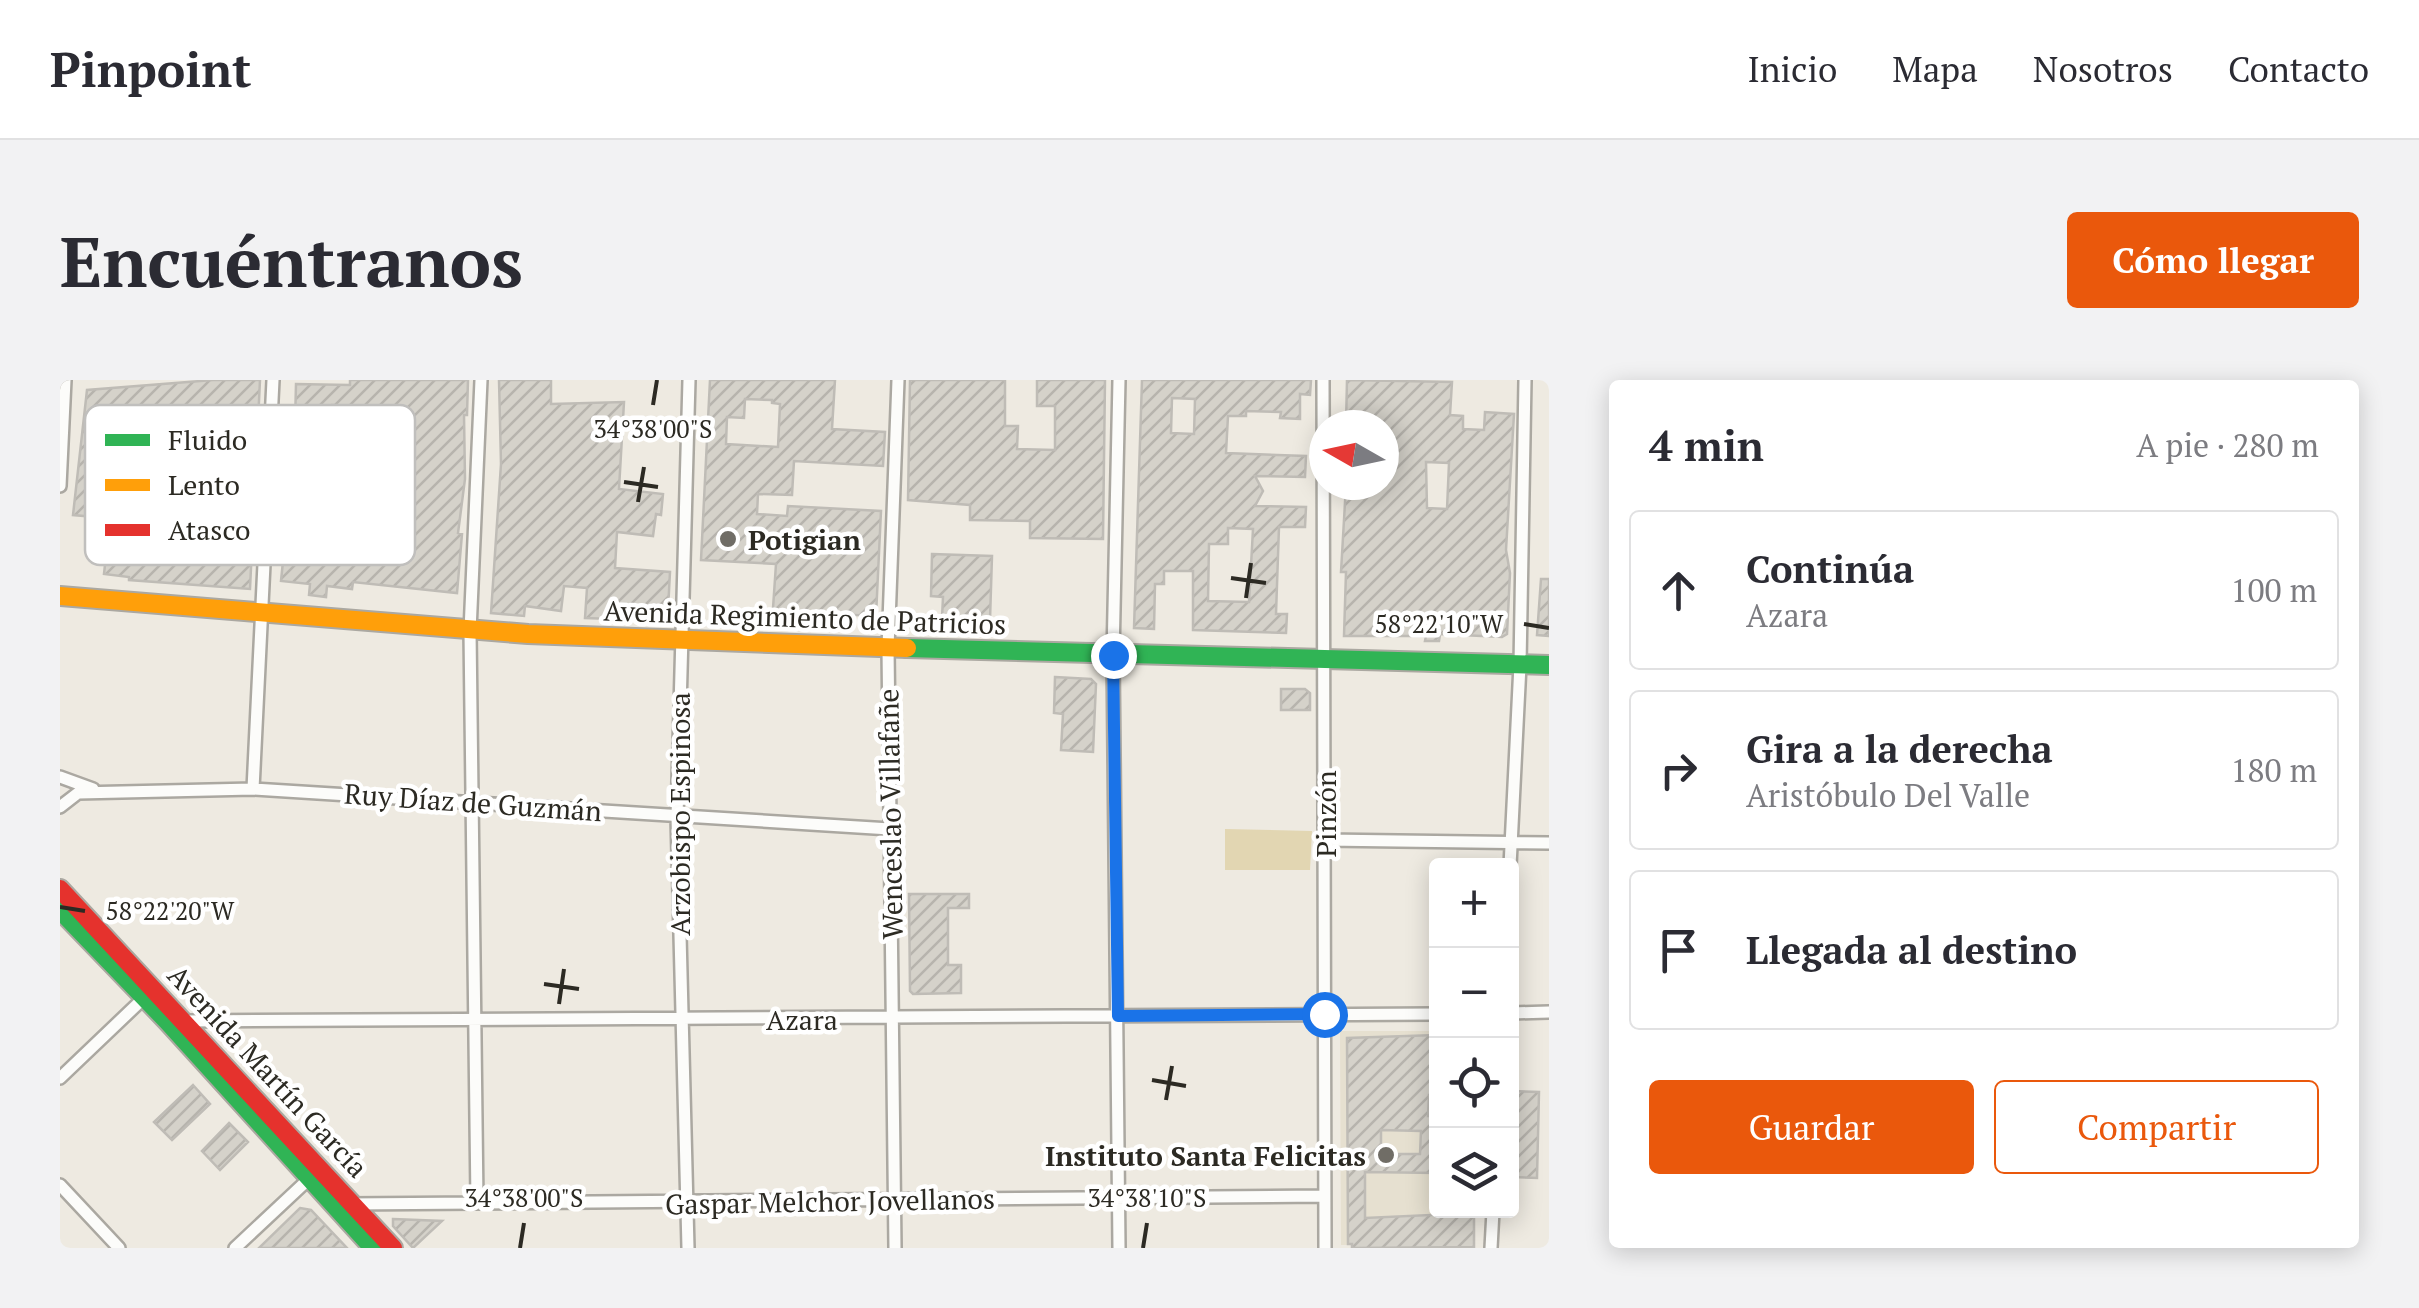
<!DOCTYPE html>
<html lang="es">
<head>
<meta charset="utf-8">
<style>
	:root { --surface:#fff; --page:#f2f2f3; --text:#2b2b33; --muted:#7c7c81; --line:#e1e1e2; --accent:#ea580c }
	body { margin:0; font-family:"PT Serif",serif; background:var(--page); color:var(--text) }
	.controls { position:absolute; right:30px; bottom:30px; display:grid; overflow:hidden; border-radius:10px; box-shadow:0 5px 25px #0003 }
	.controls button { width:90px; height:90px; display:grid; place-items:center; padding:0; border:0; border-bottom:2px solid var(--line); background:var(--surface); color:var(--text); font:50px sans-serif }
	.compass { position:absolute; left:1249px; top:30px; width:90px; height:90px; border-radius:50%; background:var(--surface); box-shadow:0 5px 25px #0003; rotate:279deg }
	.stop { position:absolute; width:30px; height:30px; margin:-22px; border:8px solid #1a73e8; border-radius:50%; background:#fff }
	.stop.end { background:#1a73e8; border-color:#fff; box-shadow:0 2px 10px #0008 }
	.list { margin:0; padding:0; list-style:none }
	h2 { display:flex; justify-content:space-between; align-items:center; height:130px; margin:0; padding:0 40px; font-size:42px }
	h2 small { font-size:32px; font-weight:400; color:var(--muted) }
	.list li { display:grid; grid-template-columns:65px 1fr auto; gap:30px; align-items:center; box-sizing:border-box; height:160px; margin:0 20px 20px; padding:0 20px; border:2px solid var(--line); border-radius:10px }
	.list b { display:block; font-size:38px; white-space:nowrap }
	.list p { margin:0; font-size:32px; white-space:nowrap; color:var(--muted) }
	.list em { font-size:32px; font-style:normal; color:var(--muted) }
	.actions { display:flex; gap:20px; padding:30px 40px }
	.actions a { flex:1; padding:22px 0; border:2px solid var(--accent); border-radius:10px; text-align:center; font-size:35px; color:var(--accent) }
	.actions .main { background:var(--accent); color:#fff }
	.icon { flex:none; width:55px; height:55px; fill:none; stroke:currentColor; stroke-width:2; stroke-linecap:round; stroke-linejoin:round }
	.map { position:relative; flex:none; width:1489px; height:868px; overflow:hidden; border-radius:10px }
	header { display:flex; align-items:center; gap:60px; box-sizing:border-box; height:140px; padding:0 50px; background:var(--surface); border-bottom:2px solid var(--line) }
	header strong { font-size:48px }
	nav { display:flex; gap:55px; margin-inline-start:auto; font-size:35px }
	.intro { display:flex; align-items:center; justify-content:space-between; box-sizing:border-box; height:240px; padding:0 60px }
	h1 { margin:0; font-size:70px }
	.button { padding:25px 45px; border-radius:10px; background:var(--accent); color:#fff; font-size:35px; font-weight:700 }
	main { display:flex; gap:60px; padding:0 60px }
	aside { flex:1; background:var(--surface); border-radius:10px; box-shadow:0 5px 25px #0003 }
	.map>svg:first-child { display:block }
	.built { fill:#e6e0d0 }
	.park { fill:#e2d6b2 }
	.building { fill:url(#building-hatch); stroke:#bfbcb6; stroke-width:2.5; fill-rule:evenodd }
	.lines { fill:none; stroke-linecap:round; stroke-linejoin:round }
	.street-casing { stroke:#aba8a1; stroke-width:16 }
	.fast-casing { stroke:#aba8a1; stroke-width:22 }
	.slow-casing { stroke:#aba8a1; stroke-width:22 }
	.jam-casing { stroke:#aba8a1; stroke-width:22 }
	.street { stroke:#fcfcfa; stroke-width:11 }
	.fast { stroke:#30b455; stroke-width:18 }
	.slow { stroke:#ff9f0a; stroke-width:18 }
	.jam { stroke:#e5322d; stroke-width:18 }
	.route { stroke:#1a73e8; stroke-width:12 }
	.ticks { fill:none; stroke:#2c2a23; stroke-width:4 }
	.poi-dot { fill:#706d66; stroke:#fff; stroke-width:4 }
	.labels { text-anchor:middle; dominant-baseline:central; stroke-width:9; stroke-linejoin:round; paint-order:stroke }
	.poi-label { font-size:28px; font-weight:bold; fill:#2c2a23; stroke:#fff; text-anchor:start }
	.street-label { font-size:28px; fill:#2c2a23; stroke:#fff }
	.key { fill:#fff; stroke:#c0bfbd; stroke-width:2.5 }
	.key-label { font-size:28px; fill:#2c2a23 }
	.ticks-label { font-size:25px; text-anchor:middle; fill:#2c2a23; stroke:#fff; stroke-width:9; stroke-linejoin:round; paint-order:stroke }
</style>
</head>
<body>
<header>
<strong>Pinpoint</strong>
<nav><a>Inicio</a><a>Mapa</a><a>Nosotros</a><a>Contacto</a></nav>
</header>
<div class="intro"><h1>Encuéntranos</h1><a class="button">Cómo llegar</a></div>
<main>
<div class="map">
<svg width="1489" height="868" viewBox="0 0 1489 868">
	<defs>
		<pattern id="building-hatch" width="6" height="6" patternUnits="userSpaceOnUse" patternTransform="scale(2.5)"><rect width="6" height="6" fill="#d5d2ca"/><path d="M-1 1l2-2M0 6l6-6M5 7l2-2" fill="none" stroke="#b7b4ad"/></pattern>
	</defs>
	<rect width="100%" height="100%" fill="#eeeae1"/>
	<!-- built -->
	<path class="built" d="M1280 651H1372V865H1281Z"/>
	<!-- park -->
	<path class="park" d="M1165 449 1252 451 1250 490H1165Z"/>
	<!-- building -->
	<path class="building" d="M153 0H200L190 209 69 200V197L44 194 51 131 106 136 108 107 103 106 105 91 74 88 72 107 50 105 46 138 13 135 27 10Z
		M290 0H408L407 35H404L405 99 398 153 402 154 397 213 293 202 292 209 267 206 266 217 249 215 250 204 221 201 233 83H239L242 58 231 57 232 42 235 43 236 4 290 5ZM272 25 320 27 323 115 347 119 344 172 297 167 302 108 270 105 274 61H271Z
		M439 0H491V24L564 22 559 109 603 114 601 135 596 134 593 156 557 152 555 188 610 192 608 230 552 227V239L525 238 527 208 504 206 501 231 465 226 464 236 431 233 441 84Z
		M650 0H775L772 49 825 52 823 86 734 81 732 115 698 114 697 134 727 136 728 126 821 131 816 236 730 232V243H712L716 184 641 180ZM685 19 712 20V23L720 24 718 67 666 64 667 37 684 38Z
		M850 0H945V46H958L957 69 995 70V26H977V0H1045L1043 159 970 158V141L910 140V125L848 120Z
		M1082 0H1251L1250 15 1240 14V39L1220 38 1221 32 1186 31V36H1168L1166 73 1246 76 1245 97 1195 96 1203 111 1195 126 1246 127 1245 147H1219L1216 234H1227L1226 253 1133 250V191H1104V204H1095L1094 249 1074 248ZM1112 18 1135 19 1134 54 1111 53ZM1168 148 1193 149 1189 222 1148 221 1149 164H1168Z
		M1287 0 1392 2 1390 35 1403 36V49L1424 50 1425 32 1454 34 1446 170 1450 193 1447 254 1442 257 1380 254 1379 261H1365L1366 256H1284L1286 192H1281L1286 105H1324V45H1286ZM1366 82 1389 83 1387 129 1367 128Z
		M872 174 932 176 930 240 882 238 883 217 871 216Z
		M1481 199H1489V256L1477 255Z
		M995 297 1031 299 1036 304 1033 372 1001 370 1003 334 994 333Z
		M1221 309H1245L1250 313V330H1221Z
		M849 514H909V528H888V585H901V613L853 614 850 611Z
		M1376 655V715H1369L1368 736H1376V793L1305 792V838L1414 833V867L1292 868V864H1288L1287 658ZM1321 750 1361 751 1360 774H1321Z
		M133 705 150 724 112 760 94 742Z
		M1452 711 1479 712 1477 798 1452 797Z
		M169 743 188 762 160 790 142 771Z
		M240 828 251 830 287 868H199Z
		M333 839 382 841 353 868 333 846Z"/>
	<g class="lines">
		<!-- street casing -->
		<g class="street-casing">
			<path id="street" d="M1263 0 1265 868
				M0 106 5 0
				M0 397 33 409
				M193 409 213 0
				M0 427 18 413 193 409 830 449
				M1266 460 1489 463
				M1450 486 1460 285 1465 0
				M1452 633 1489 632
				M121 641 1376 634
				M0 698 87 615
				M0 805 59 868
				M417 822 410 251 421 0
				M288 824 1264 816
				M175 868 252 796
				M628 868 617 437 629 0
				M835 868 828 268 838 0
				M1059 868 1053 275 1059 0
				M1431 868 1433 831"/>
		</g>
		<!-- fast casing -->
		<g class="fast-casing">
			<path id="fast" d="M847 268 1489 285
				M0 530 107 641 313 868"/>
		</g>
		<!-- slow casing -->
		<g class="slow-casing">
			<path id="slow" d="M0 216 468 254 847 268"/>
		</g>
		<!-- jam casing -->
		<g class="jam-casing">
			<path id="jam" d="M0 509 333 868"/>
		</g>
		<!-- street -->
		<use href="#street" class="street"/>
		<!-- fast -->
		<use href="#fast" class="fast"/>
		<!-- slow -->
		<use href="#slow" class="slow"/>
		<!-- jam -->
		<use href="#jam" class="jam"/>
	</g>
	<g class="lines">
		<!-- route -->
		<path class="route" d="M1053 275 1058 636 1264 634"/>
	</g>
	<!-- ticks -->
	<path class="ticks" d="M593 25 597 0M564 102 598 107M578 122 584 87M1171 198 1206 203M1186 218 1191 183M1464 244 1489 248M0 527 25 531M484 604 519 609M499 624 504 589M1092 700 1126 706M1106 720 1112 686M460 868 464 843M1083 868 1087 843"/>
	<!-- markers -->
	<g class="poi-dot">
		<circle cx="668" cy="159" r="10"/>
		<circle cx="1326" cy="775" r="10"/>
	</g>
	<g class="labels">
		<!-- poi labels -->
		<g class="poi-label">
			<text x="688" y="159">Potigian</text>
			<text x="1306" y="775" text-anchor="end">Instituto Santa Felicitas</text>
		</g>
		<!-- street labels -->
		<g class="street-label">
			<text transform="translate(745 237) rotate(2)">Avenida Regimiento de Patricios</text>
			<text transform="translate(413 422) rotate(4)">Ruy Díaz de Guzmán</text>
			<text transform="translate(619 434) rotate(-90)">Arzobispo Espinosa</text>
			<text transform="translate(830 434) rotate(-91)">Wenceslao Villafañe</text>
			<text transform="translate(1265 434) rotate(-90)">Pinzón</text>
			<text x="742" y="639">Azara</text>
			<text transform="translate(208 691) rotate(47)">Avenida Martín García</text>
			<text transform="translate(770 821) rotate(-1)">Gaspar Melchor Jovellanos</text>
		</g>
	</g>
	<!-- legend -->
	<rect x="25" y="25" width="330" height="160" rx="15" class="key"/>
	<rect x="45" y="54" width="45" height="12" fill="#30b455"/>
	<rect x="45" y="99" width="45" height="12" fill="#ff9f0a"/>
	<rect x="45" y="144" width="45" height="12" fill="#e5322d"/>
	<g class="key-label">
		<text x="108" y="70">Fluido</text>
		<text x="108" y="115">Lento</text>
		<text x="108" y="160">Atasco</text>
	</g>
	<g class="ticks-label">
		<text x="593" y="58">34°38'00"S</text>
		<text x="1379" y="253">58°22'10"W</text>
		<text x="110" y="540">58°22'20"W</text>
		<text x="464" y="827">34°38'00"S</text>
		<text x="1087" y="827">34°38'10"S</text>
	</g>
</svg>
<div class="controls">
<button>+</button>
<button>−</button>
<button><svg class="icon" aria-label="locate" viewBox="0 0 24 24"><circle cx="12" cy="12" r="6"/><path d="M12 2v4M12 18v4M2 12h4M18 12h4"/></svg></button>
<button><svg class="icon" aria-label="layers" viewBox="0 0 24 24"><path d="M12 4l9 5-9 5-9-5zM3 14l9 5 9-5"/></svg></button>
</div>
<svg class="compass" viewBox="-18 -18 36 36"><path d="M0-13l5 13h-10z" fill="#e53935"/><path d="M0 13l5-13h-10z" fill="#7c7c81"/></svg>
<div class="stop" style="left:1264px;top:634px"></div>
<div class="stop end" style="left:1053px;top:275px"></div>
</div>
<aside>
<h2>4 min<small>A pie · 280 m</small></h2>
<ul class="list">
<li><svg class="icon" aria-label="ahead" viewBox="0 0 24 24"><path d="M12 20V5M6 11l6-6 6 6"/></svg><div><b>Continúa</b><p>Azara</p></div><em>100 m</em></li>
<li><svg class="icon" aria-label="right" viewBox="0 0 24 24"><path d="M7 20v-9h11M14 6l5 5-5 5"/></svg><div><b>Gira a la derecha</b><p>Aristóbulo Del Valle</p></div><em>180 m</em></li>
<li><svg class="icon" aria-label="arrive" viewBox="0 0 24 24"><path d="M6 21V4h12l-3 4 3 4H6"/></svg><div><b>Llegada al destino</b></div></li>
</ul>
<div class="actions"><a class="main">Guardar</a><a>Compartir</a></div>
</aside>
</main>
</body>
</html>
